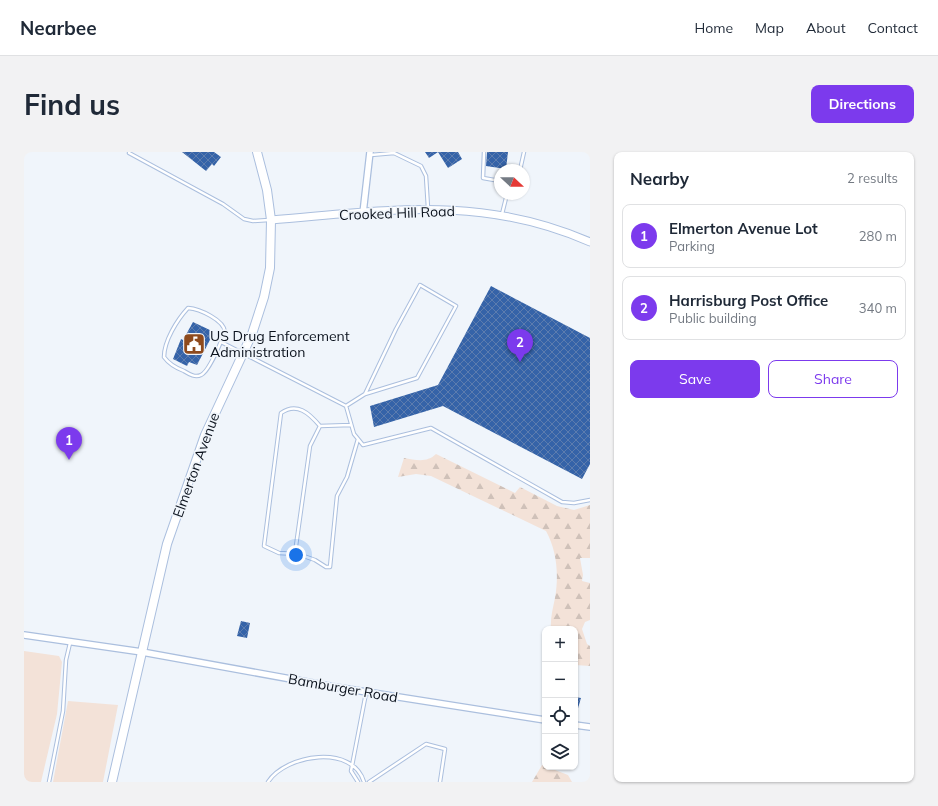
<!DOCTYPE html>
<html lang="en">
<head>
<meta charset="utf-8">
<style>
	:root { --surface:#fff; --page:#f2f2f3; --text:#1f2937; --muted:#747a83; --line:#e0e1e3; --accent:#7c3aed }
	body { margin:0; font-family:Mulish,sans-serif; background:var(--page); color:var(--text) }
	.controls { position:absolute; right:12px; bottom:12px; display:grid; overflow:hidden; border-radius:8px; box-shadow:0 1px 3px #0004 }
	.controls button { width:36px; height:36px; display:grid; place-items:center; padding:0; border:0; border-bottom:1px solid var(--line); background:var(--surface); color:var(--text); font:20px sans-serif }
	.compass { position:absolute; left:470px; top:12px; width:36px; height:36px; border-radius:50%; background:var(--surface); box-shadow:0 1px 3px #0004; rotate:112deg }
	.you { position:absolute; left:272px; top:403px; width:14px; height:14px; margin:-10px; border:3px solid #fff; border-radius:50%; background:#1a73e8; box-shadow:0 0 0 6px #1a73e833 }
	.badge { display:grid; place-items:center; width:26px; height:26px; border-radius:50%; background:var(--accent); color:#fff; font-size:13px; font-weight:700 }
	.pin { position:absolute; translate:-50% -33px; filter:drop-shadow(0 1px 2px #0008) }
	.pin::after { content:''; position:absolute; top:21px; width:14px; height:12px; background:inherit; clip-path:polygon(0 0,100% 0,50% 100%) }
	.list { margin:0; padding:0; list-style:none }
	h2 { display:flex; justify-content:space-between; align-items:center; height:52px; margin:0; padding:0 16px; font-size:17px }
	h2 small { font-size:13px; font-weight:400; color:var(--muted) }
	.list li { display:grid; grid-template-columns:26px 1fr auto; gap:12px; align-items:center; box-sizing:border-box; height:64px; margin:0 8px 8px; padding:0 8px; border:1px solid var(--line); border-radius:8px }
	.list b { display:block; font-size:15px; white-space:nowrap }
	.list p { margin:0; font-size:13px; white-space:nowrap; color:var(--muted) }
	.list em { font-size:13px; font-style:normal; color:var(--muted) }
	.actions { display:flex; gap:8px; padding:12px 16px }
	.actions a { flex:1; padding:9px 0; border:1px solid var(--accent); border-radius:8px; text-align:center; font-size:14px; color:var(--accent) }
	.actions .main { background:var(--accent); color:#fff }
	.icon { flex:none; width:22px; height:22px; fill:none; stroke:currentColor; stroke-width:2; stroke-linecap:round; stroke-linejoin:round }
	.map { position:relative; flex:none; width:566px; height:630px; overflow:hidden; border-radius:8px }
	header { display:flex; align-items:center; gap:24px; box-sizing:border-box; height:56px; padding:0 20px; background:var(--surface); border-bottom:1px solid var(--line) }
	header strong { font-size:19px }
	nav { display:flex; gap:22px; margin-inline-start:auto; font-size:14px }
	.intro { display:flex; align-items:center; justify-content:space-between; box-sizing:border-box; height:96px; padding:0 24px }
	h1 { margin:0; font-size:28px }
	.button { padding:10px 18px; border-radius:8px; background:var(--accent); color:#fff; font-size:14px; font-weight:700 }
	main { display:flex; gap:24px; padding:0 24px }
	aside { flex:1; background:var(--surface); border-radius:8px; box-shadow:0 1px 3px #0004 }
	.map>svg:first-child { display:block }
	.forest { fill:url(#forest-firs) }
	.green { fill:#f3e2d8 }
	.building { fill:url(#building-cross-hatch) }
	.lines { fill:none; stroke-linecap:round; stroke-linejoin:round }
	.service-casing { stroke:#abbfde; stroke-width:4.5 }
	.minor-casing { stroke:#abbfde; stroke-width:8 }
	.tertiary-casing { stroke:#abbfde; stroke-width:9 }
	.secondary-casing { stroke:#abbfde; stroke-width:10 }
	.service { stroke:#fff; stroke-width:2.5 }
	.minor { stroke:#fff; stroke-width:5.5 }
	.tertiary { stroke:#fff; stroke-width:7 }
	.secondary { stroke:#fff; stroke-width:8 }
	.labels { text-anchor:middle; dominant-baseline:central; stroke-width:3.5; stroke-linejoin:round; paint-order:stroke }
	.street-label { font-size:14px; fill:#0a111c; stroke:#f0f5fb }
	.poi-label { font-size:14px; fill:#0a111c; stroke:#f0f5fb; text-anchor:start }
</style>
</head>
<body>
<header>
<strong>Nearbee</strong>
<nav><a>Home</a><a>Map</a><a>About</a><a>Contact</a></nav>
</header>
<div class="intro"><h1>Find us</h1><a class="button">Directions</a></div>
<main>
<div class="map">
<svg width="566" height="630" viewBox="0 0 566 630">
	<defs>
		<pattern id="forest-firs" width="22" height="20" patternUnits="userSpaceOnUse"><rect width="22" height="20" fill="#f3e2d8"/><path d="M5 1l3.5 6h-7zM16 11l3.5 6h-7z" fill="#cfc1b9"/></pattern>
		<pattern id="building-cross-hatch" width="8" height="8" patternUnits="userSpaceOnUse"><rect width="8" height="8" fill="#3563a8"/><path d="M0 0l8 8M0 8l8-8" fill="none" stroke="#5c7cae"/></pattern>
	</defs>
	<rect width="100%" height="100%" fill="#f0f5fb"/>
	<!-- forest -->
	<path class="forest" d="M412 302 491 341 496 335 533 354 550 358 566 353V406H556L559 423 558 429 566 431V468L561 470 558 477 563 492 566 494V514L551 513V477H527C526 467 529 456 531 446 535 423 533 399 522 379L407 324 392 322 374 325 380 306C392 308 403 311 412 302Z
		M518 613 544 623 548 630H508Z"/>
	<!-- green -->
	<path class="green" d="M0 499 35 504 38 510 33 562 17 630H0Z
		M44 549 94 553 79 630H29Z"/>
	<!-- building -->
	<path class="building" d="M158 0H190L197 5 190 14 188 12 182 19Z
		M401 0H434L438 7 424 16 414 0 405 6Z
		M463 0H484L482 17 462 14Z
		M467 134 566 186V312L558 327 419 254 350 275 346 254 414 233Z
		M169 170 190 180 173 213 165 210 163 214 149 207 157 187 159 188Z
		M217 469 226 471 223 486 213 484Z
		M551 545 557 546 552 563H551Z"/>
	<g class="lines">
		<!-- service casing -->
		<g class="service-casing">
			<path id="service" d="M460 0 459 26 476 29
				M105 1 199 52 220 67 229 69 245 68
				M347 3 370 1 397 14 402 24 404 56
				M496 18 500 0
				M478 62 483 42
				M164 156C176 157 200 168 201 180 197 189 186 219 177 223 171 226 165 222 160 219 152 216 145 212 140 205 140 189 153 168 164 156Z
				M197 190 322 254 330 282 339 293 407 276 538 350 550 351 566 348
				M322 254 341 242 393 226 432 154 396 133 372 177 341 242
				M327 273 296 274C285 261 273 250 257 261L240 394 255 401 274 402 291 408 302 415H306L313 344 323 325 334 287
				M271 401 286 294 296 274
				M25 630 39 559 42 508 46 491
				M244 630C262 602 329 592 340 630
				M334 630 327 619 342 541
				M345 630 402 592 421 597 416 630"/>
		</g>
		<!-- minor casing -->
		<g class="minor-casing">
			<path id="minor" d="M339 61 346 0
				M0 483 118 500 311 535 521 568
				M551 573 566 575"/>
		</g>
		<!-- tertiary casing -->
		<g class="tertiary-casing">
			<path id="tertiary" d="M247 68C361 59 457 42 566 90"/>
		</g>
		<!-- secondary casing -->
		<g class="secondary-casing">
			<path id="secondary" d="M88 630 143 392 181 283 228 182 240 145 246 116 247 68 243 38 233 0"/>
		</g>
		<!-- service -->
		<use href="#service" class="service"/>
		<!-- minor -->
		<use href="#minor" class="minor"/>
		<!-- tertiary -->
		<use href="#tertiary" class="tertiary"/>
		<!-- secondary -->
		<use href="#secondary" class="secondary"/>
	</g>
	<!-- icons -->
	<defs>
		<g id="civic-square" transform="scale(1.15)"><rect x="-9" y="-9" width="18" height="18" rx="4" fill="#8e4a1d" stroke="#f0f5fb"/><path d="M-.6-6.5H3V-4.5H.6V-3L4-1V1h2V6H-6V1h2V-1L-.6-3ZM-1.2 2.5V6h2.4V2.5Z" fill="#fff"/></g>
	</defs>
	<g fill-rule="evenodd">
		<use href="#civic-square" x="170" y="192"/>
	</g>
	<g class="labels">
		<!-- street labels -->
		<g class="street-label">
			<text transform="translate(373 61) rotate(-2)">Crooked Hill Road</text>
			<text transform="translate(172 313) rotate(-70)">Elmerton Avenue</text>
			<text transform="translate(319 536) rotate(10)">Bamburger Road</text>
		</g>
		<!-- poi labels -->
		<g class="poi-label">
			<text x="186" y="184">US Drug Enforcement<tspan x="186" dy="16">Administration</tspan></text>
		</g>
	</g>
</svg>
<div class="controls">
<button>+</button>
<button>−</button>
<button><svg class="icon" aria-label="locate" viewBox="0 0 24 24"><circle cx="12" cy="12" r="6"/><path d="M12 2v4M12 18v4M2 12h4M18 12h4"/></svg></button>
<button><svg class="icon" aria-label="layers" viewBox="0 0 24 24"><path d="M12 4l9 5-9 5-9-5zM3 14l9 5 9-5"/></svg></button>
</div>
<svg class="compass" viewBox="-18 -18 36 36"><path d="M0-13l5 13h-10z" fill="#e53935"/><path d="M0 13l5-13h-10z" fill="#747a83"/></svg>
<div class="you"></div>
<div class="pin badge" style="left:45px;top:308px">1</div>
<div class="pin badge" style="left:496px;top:210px">2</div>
</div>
<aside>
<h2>Nearby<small>2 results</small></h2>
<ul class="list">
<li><span class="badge">1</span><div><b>Elmerton Avenue Lot</b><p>Parking</p></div><em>280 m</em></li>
<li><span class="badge">2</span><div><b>Harrisburg Post Office</b><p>Public building</p></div><em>340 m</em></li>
</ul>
<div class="actions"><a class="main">Save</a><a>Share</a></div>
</aside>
</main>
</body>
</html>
